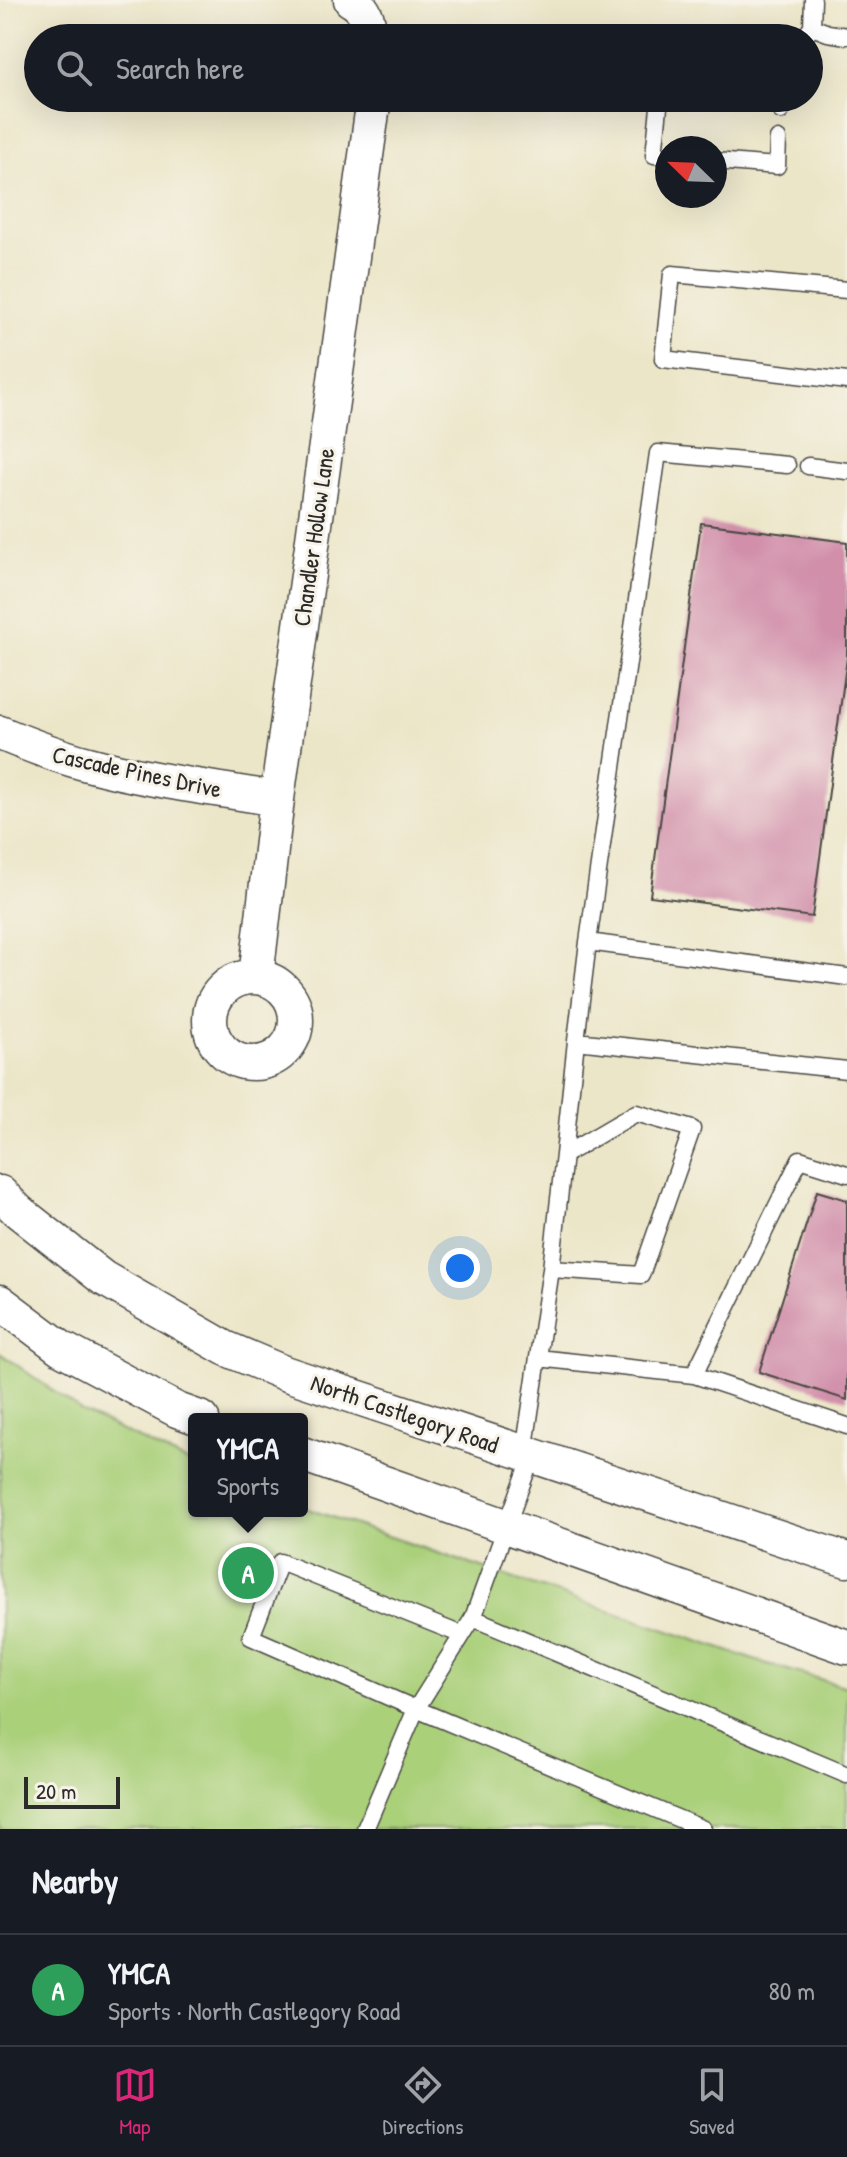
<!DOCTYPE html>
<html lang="en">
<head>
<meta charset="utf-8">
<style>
	:root { --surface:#171b24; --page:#20242c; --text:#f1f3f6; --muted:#9ea1a6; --line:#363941; --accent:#db2777 }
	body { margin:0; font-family:"Patrick Hand",sans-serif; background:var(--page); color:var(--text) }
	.compass { position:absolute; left:655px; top:136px; width:72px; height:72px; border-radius:50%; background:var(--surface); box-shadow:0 8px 32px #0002; rotate:293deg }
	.scale { position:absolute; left:24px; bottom:20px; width:96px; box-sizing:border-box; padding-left:8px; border:4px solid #2b2b2b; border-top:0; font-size:22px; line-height:28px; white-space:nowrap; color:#2b2b2b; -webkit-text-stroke:6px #f7f3e8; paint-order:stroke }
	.you { position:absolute; left:460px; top:1268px; width:28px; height:28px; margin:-20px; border:6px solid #fff; border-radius:50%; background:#1a73e8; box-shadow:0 0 0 12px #1a73e833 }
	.badge { display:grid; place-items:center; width:52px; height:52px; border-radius:50%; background:var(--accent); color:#fff; font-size:26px; font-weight:700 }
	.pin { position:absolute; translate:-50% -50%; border:4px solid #fff; box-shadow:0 2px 8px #0006 }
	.popup { position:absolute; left:188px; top:1413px; width:120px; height:104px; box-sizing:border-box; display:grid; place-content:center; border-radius:8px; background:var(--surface); filter:drop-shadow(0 2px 6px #0005); font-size:26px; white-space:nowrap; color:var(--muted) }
	.popup b { font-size:30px; color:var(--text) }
	.popup::after { content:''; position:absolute; left:50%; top:100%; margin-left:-16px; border:16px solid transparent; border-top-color:var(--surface) }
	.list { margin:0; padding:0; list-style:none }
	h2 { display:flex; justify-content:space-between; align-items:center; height:104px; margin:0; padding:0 32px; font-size:34px }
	h2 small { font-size:26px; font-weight:400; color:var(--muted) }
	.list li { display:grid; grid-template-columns:52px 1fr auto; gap:24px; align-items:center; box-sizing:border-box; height:112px; padding:0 32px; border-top:2px solid var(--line) }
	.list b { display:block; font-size:30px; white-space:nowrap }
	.list p { margin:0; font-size:26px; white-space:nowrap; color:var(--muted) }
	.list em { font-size:26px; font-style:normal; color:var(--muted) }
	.icon { flex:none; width:44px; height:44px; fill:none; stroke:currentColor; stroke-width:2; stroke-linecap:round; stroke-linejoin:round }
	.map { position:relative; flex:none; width:847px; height:1829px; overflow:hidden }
	.search { position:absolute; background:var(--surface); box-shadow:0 8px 32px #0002; left:24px; right:24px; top:24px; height:88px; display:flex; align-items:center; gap:20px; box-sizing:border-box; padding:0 28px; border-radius:44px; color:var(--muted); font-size:30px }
	.sheet { height:216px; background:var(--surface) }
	nav { display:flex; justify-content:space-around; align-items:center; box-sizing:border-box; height:112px; border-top:2px solid var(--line); background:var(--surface); font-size:22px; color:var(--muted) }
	nav a { display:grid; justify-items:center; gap:4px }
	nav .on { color:var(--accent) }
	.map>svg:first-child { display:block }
	.green { fill:#aad07a; stroke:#6a7e52; stroke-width:2 }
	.building { fill:#d18faa }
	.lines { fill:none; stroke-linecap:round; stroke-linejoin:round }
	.service-casing { stroke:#484743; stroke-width:19 }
	.minor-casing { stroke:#484743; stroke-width:37 }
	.service { stroke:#fff; stroke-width:16 }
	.minor { stroke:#fff; stroke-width:34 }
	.labels { text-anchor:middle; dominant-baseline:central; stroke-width:6; stroke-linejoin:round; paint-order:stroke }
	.street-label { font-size:24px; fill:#2b2b2b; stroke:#f7f3e8 }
</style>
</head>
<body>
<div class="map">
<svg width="847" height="1829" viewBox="0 0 847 1829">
	<rect width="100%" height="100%" fill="#f7f3e8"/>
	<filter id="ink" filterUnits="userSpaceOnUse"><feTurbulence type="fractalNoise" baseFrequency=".0125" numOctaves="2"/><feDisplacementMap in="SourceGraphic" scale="16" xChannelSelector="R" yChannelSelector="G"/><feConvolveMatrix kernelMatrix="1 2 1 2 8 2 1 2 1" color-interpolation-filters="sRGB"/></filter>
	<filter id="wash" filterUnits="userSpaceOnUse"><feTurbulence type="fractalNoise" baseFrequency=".006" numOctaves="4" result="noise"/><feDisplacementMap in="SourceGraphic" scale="32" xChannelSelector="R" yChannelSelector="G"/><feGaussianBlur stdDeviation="1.8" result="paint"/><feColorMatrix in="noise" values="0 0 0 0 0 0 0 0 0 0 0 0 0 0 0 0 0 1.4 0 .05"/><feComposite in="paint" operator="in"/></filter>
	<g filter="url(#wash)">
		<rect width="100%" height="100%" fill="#ece6c9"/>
		<!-- green -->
		<path class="green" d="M0 1353 84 1413 194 1465V1511H302V1507L757 1661 847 1687V1829H0Z"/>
		<g id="blocks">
			<!-- building -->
			<path class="building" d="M701 523 847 542V658L812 917 650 896Z
				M817 1191 847 1200V1400L759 1372Z"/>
		</g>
	</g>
	<g filter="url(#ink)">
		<use href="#blocks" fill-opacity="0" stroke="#484743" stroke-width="2"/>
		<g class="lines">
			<!-- service casing -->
			<g class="service-casing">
				<path id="service" d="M812 27 828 33 847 36
					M804 38 812 27 813 0
					M660 98 654 155 667 156
					M781 111 783 98
					M715 161 777 166 778 139
					M847 290 672 274 663 359 847 381
					M787 465 658 453 588 942 847 977
					M808 466 847 471
					M576 1041 588 942
					M551 1269 564 1155
					M538 1358 694 1375 847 1426
					M694 1375 800 1159 847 1174
					M524 1453 551 1269 641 1275 692 1129 636 1113 564 1155 576 1041 847 1070
					M473 1618 847 1775
					M462 1635 280 1562 251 1637 416 1709 703 1829
					M365 1829 416 1709 473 1618 532 1456"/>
			</g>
			<!-- minor casing -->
			<g class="minor-casing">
				<path id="minor" d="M351 0C367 9 368 21 371 38
					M0 733C29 745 58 756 88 764 150 781 214 788 277 799
					M256 977 277 799 374 98
					M210 1020a43 43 0 1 1 86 0a43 43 0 1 1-86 0Z
					M0 1193 18 1211 103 1278 225 1348 284 1373 847 1560
					M0 1302 61 1348 177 1410 202 1419
					M302 1454 847 1647"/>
			</g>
			<!-- service -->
			<use href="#service" class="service"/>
			<!-- minor -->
			<use href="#minor" class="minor"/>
		</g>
	</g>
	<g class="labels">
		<!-- street labels -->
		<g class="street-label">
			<text transform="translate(313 537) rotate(-82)">Chandler Hollow Lane</text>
			<text transform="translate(137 771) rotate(12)">Cascade Pines Drive</text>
			<text transform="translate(405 1413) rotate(19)">North Castlegory Road</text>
		</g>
	</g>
</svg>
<svg class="compass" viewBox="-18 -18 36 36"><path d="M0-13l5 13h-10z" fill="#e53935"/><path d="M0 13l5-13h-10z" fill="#9ea1a6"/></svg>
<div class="scale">20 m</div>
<div class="you"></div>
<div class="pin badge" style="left:248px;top:1573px;background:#2e9e5b">A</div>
<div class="popup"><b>YMCA</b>Sports</div>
<div class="search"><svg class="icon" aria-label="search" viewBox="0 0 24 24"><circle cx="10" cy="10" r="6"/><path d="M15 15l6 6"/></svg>Search here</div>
</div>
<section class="sheet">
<h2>Nearby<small></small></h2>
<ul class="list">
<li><span class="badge" style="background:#2e9e5b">A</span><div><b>YMCA</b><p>Sports · North Castlegory Road</p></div><em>80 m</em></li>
</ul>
</section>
<nav>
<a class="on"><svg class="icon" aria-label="map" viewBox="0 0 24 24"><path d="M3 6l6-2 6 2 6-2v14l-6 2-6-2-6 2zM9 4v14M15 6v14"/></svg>Map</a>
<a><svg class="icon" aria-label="directions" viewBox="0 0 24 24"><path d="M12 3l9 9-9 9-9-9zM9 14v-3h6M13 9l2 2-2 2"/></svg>Directions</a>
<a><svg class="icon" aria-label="saved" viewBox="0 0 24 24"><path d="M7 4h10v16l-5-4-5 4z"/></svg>Saved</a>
</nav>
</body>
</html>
